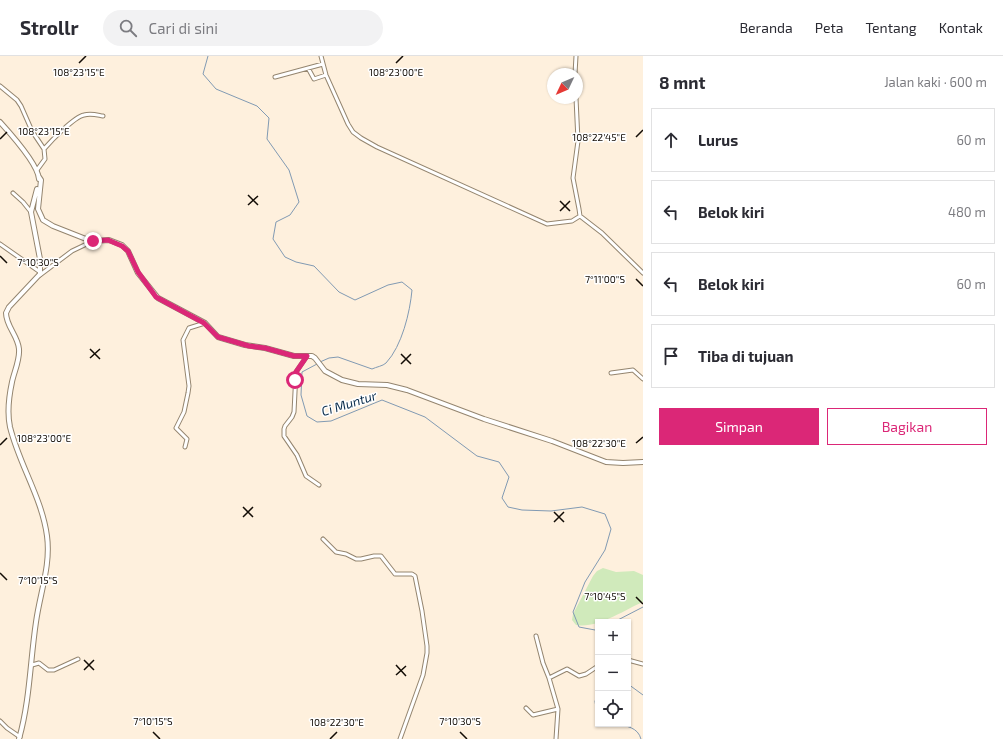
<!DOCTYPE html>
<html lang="id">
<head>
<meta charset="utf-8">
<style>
	:root { --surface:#fff; --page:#f2f2f3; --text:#2b2b33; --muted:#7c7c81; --line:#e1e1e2; --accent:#db2777 }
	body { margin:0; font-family:"Exo 2",sans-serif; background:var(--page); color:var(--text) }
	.controls { position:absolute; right:12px; bottom:12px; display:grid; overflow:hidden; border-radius:0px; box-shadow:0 1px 3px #0004 }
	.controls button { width:36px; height:36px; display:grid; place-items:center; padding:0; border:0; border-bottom:1px solid var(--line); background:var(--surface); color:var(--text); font:20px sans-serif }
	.compass { position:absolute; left:547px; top:12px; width:36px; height:36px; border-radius:50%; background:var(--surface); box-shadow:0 1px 3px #0004; rotate:226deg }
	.stop { position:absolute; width:12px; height:12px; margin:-9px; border:3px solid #db2777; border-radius:50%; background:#fff }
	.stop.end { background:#db2777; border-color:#fff; box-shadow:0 1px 4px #0008 }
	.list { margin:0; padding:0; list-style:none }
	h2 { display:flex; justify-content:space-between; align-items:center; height:52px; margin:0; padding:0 16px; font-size:17px }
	h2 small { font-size:13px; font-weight:400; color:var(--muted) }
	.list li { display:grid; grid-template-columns:26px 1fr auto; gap:12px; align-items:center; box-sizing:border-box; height:64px; margin:0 8px 8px; padding:0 8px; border:1px solid var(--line); border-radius:0px }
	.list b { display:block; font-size:15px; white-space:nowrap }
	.list em { font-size:13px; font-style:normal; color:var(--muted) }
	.actions { display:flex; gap:8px; padding:12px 16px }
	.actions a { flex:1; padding:9px 0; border:1px solid var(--accent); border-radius:0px; text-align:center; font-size:14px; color:var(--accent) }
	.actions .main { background:var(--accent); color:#fff }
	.icon { flex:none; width:22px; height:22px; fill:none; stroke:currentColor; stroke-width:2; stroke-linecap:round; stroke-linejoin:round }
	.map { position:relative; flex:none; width:643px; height:683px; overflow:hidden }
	header { display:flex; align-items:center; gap:24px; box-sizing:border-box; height:56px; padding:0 20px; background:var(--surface); border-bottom:1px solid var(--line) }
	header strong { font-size:19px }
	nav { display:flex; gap:22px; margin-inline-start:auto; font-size:14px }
	.search { width:280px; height:36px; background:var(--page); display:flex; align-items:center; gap:10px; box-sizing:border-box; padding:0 14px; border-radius:22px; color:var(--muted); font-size:15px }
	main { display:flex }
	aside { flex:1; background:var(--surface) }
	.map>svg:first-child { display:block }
	.green { fill:#d0eabb }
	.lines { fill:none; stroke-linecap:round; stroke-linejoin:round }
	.stream { stroke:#819ab3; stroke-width:1 }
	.minor-casing { stroke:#94856f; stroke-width:5 }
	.major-casing { stroke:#94856f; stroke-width:6 }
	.minor { stroke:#fff; stroke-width:3 }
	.major { stroke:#fff; stroke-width:4 }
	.route { stroke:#db2777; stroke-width:5 }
	.ticks { fill:none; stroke:#120c05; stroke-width:1.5 }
	.labels { text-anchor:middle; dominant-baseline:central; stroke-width:3; stroke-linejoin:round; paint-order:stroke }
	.water-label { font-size:13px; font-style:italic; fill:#0a2d4c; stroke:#fff }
	.ticks-label { font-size:10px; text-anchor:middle; fill:#120c05; stroke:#fff; stroke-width:3; stroke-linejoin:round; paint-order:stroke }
</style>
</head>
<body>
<header>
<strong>Strollr</strong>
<div class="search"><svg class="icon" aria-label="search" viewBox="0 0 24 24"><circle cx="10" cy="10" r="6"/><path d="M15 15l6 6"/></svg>Cari di sini</div>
<nav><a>Beranda</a><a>Peta</a><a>Tentang</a><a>Kontak</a></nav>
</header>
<main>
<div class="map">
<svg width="643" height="683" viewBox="0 0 643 683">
	<rect width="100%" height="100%" fill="#fef0dd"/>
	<!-- green -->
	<path class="green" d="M603 512 616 516 634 515 643 519V546C624 554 597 573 576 569L572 564 573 558 593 520 597 515Z"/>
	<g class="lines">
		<!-- stream -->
		<path class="stream" d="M208 0 203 18 216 33 257 50 269 62 267 83 289 114 299 146 290 159 276 166 273 183 285 201 296 206 314 210 339 236 355 244 388 229 402 226 412 234C410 256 402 290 386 307 383 310 376 311 372 313L338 301 329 302 320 306
			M317 308 302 316 301 339 307 360 317 366 331 365 382 344 425 361 477 400 499 406 509 421 502 442 508 451 522 454 551 455 582 451 605 458 611 473 605 494 585 526 573 556 579 571 595 574 598 573
			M614 566 643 551
			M628 628 643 639
			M598 640 595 645 597 659 598 660
			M616 668C626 670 638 671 641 683"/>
		<!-- minor casing -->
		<g class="minor-casing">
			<path id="minor" d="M321 0 326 19 348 68 353 76 361 82 377 91 547 168 572 165 580 160 579 153 573 122 578 85 576 42
				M308 12 314 23 326 19
				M575 18 576 0
				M275 21 323 8
				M0 30 17 44 21 50 32 75 44 93 45 103 37 114
				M44 93C51 85 74 61 84 59 91 57 97 59 103 60
				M13 137 23 146 31 156
				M580 160 602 177 643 217
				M0 188 40 216
				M40 219 72 195 93 185
				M307 300 296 316 294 356 292 361 285 370 284 373V380L297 399 306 420 319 429
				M611 317 633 314 643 323
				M185 391 187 383 176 372 184 356 188 337 189 330 183 284 189 272 205 267
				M323 483 336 496 346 498 356 503H361L374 500H381L395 518H412L415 520 422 555 427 590V597L423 619 400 683
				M536 580 543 607 549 622
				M628 604 643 608
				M32 609 39 607 48 614H54L78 603
				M526 652 533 659 558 653
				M0 665 7 672 20 681
				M556 683 558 653 549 622 567 613 579 620 586 618 598 610"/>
		</g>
		<!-- major casing -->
		<g class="major-casing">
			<path id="major" d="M0 66C10 77 38 108 39 123
				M39 121 41 124 38 153 43 164 53 170 86 183 93 185 109 184 122 189 128 195 138 217 158 242 205 267 218 281 245 289 265 292 294 300H312L315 302 325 315 342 324 358 328 387 329 407 334 484 363 552 385 606 406 623 407 643 406
				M19 683C30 644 30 606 36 566 40 537 51 509 47 480 42 442 19 408 10 371 7 357 9 340 12 326 14 316 20 304 19 293 18 280 6 270 6 257L9 251 40 218V203L31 156 37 133"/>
		</g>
		<!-- minor -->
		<use href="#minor" class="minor"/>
		<!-- major -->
		<use href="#major" class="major"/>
	</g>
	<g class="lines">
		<!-- route -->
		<path class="route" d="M93 185 108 184 122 190 128 195 138 216 156 241 204 267 218 281 249 290 265 292 294 300H307L296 316 295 324"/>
	</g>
	<!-- ticks -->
	<path class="ticks" d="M79 7 86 0M396 7 403 0M636 81 643 74M0 83 7 76M248 139 258 149M560 145 570 155M248 149 258 140M560 155 570 145M0 200 7 207M636 223 643 230M90 293 100 303M401 298 411 308M90 302 100 293M401 308 411 298M636 387 643 381M0 389 7 382M243 451 253 461M554 456 564 466M243 461 253 451M554 466 564 456M0 517 7 524M636 541 643 548M84 604 94 614M396 609 406 620M84 614 94 604M396 619 406 610M153 676 160 683M460 676 467 683M330 683 337 676"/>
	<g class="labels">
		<!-- water labels -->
		<g class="water-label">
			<text transform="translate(349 347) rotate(-17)">Ci Muntur</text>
		</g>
	</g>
	<g class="ticks-label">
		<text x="79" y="20">108°23'15"E</text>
		<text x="396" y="20">108°23'00"E</text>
		<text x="44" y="79">108°23'15"E</text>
		<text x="599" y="85">108°22'45"E</text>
		<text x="38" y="210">7°10'30"S</text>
		<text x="605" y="227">7°11'00"S</text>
		<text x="44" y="386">108°23'00"E</text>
		<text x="599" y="391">108°22'30"E</text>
		<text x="38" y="528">7°10'15"S</text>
		<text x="605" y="544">7°10'45"S</text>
		<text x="153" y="669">7°10'15"S</text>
		<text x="460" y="669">7°10'30"S</text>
		<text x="337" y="670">108°22'30"E</text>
	</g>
</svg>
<div class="controls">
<button>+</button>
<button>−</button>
<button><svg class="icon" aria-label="locate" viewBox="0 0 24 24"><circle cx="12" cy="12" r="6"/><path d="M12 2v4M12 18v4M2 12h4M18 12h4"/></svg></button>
</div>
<svg class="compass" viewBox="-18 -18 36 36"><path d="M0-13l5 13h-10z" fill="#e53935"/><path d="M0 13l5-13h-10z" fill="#7c7c81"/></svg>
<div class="stop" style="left:295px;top:324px"></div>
<div class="stop end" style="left:93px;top:185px"></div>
</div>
<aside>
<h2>8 mnt<small>Jalan kaki · 600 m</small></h2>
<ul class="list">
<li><svg class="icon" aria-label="ahead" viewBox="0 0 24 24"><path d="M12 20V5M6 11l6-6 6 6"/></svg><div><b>Lurus</b></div><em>60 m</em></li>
<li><svg class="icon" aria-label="left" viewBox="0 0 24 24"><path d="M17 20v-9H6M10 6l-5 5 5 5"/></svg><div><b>Belok kiri</b></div><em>480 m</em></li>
<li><svg class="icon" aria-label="left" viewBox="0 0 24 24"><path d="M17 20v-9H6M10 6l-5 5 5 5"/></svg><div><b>Belok kiri</b></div><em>60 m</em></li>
<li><svg class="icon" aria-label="arrive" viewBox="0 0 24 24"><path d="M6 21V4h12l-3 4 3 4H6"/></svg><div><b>Tiba di tujuan</b></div></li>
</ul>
<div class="actions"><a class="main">Simpan</a><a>Bagikan</a></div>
</aside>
</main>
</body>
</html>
